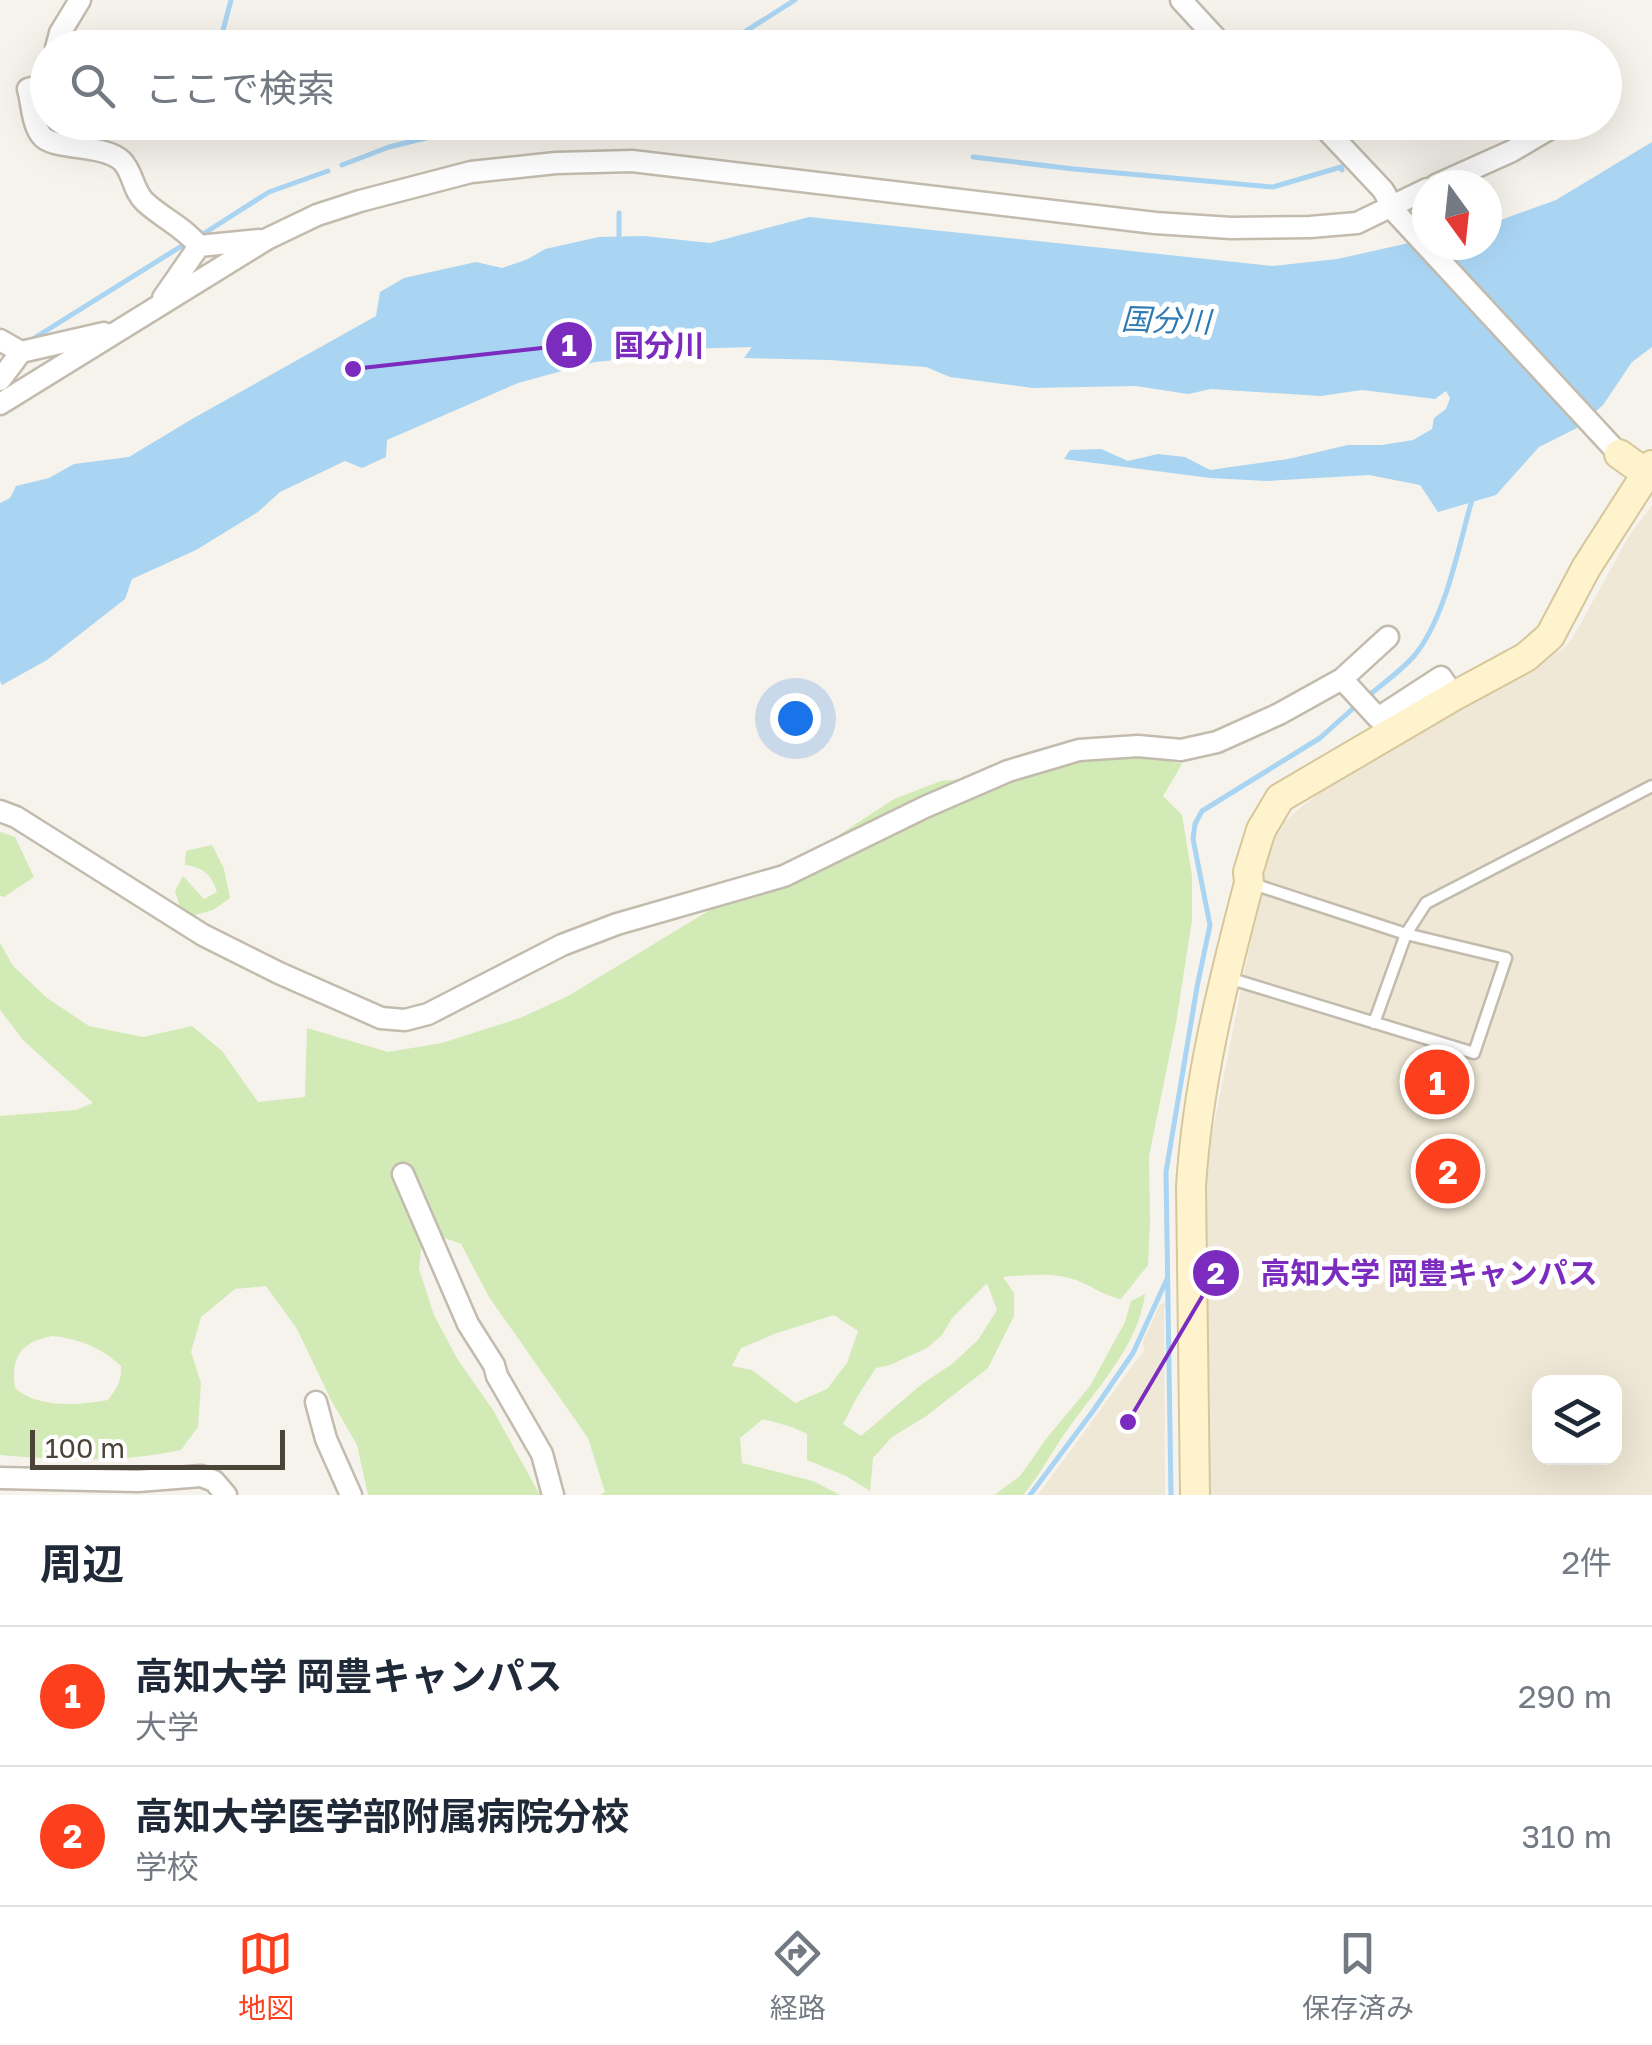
<!DOCTYPE html>
<html lang="ja">
<head>
<meta charset="utf-8">
<style>
	:root { --surface:#fff; --page:#f6f6f7; --text:#1f2937; --muted:#747a83; --line:#e0e1e3; --accent:#fc3f1d }
	body { margin:0; font-family:"Golos Text","Noto Sans JP",sans-serif; background:var(--page); color:var(--text) }
	.controls { position:absolute; right:30px; bottom:30px; display:grid; overflow:hidden; border-radius:20px; box-shadow:0 10px 40px #0002 }
	.controls button { width:90px; height:90px; display:grid; place-items:center; padding:0; border:0; border-bottom:2px solid var(--line); background:var(--surface); color:var(--text); font:50px sans-serif }
	.compass { position:absolute; left:1412px; top:170px; width:90px; height:90px; border-radius:50%; background:var(--surface); box-shadow:0 10px 40px #0002; rotate:165deg }
	.scale { position:absolute; left:30px; bottom:25px; width:255px; box-sizing:border-box; padding-left:10px; border:5px solid #4b4439; border-top:0; font-size:28px; line-height:35px; white-space:nowrap; color:#4b4439; -webkit-text-stroke:8px #fff; paint-order:stroke }
	.you { position:absolute; left:795px; top:718px; width:35px; height:35px; margin:-25px; border:8px solid #fff; border-radius:50%; background:#1a73e8; box-shadow:0 0 0 15px #1a73e833 }
	.badge { display:grid; place-items:center; width:65px; height:65px; border-radius:50%; background:var(--accent); color:#fff; font-size:32px; font-weight:700 }
	.pin { position:absolute; translate:-50% -50%; border:5px solid #fff; box-shadow:0 2px 10px #0006 }
	.list { margin:0; padding:0; list-style:none }
	h2 { display:flex; justify-content:space-between; align-items:center; height:130px; margin:0; padding:0 40px; font-size:42px }
	h2 small { font-size:32px; font-weight:400; color:var(--muted) }
	.list li { display:grid; grid-template-columns:65px 1fr auto; gap:30px; align-items:center; box-sizing:border-box; height:140px; padding:0 40px; border-top:2px solid var(--line) }
	.list b { display:block; font-size:38px; white-space:nowrap }
	.list p { margin:0; font-size:32px; white-space:nowrap; color:var(--muted) }
	.list em { font-size:32px; font-style:normal; color:var(--muted) }
	.icon { flex:none; width:55px; height:55px; fill:none; stroke:currentColor; stroke-width:2; stroke-linecap:round; stroke-linejoin:round }
	.map { position:relative; flex:none; width:1652px; height:1495px; overflow:hidden }
	.search { position:absolute; background:var(--surface); box-shadow:0 10px 40px #0002; left:30px; right:30px; top:30px; height:110px; display:flex; align-items:center; gap:25px; box-sizing:border-box; padding:0 35px; border-radius:55px; color:var(--muted); font-size:38px }
	.sheet { height:410px; background:var(--surface) }
	nav { display:flex; justify-content:space-around; align-items:center; box-sizing:border-box; height:140px; border-top:2px solid var(--line); background:var(--surface); font-size:28px; color:var(--muted) }
	nav a { display:grid; justify-items:center; gap:5px }
	nav .on { color:var(--accent) }
	.map>svg:first-child { display:block }
	.education { fill:#efe8d6; fill-rule:evenodd }
	.green { fill:#d2eab5; fill-rule:evenodd }
	.water { fill:#a9d4f2 }
	.lines { fill:none; stroke-linecap:round; stroke-linejoin:round }
	.stream { stroke:#a9d4f2; stroke-width:5 }
	.lane-casing { stroke:#c2bbae; stroke-width:15 }
	.street-casing { stroke:#c2bbae; stroke-width:25 }
	.secondary-casing { stroke:#d6c79b; stroke-width:32 }
	.lane { stroke:#fff; stroke-width:10 }
	.street { stroke:#fff; stroke-width:20 }
	.secondary { stroke:#fff3cd; stroke-width:28 }
	.labels { text-anchor:middle; dominant-baseline:central; stroke-width:10; stroke-linejoin:round; paint-order:stroke }
	.water-label { font-size:30px; font-style:italic; fill:#2e7ab2; stroke:#fff }
	.leader { fill:none; stroke:#7b2cbf; stroke-width:4 }
	.callout-dot { fill:#7b2cbf; stroke:#fff; stroke-width:4 }
	.mark-label { font-size:30px; text-anchor:middle; font-weight:bold; fill:#fff }
	.callout-label { font-size:30px; text-anchor:middle; font-weight:bold; fill:#7b2cbf; stroke:#fff; stroke-width:10; stroke-linejoin:round; paint-order:stroke }
</style>
</head>
<body>
<div class="map">
<svg width="1652" height="1495" viewBox="0 0 1652 1495">
	<rect width="100%" height="100%" fill="#f6f3ec"/>
	<!-- education -->
	<path class="education" d="M1652 505V1495H1209L1206 1165 1270 845 1286 820 1315 796 1565 647 1572 639 1629 536ZM1540 1382H1614V1458H1540Z
		M1166 1303 1167 1304 1164 1309 1165 1495H1038L1144 1350 1143 1341 1160 1304Z"/>
	<!-- green -->
	<path class="green" d="M1125 752 1182 764 1163 796 1182 815 1192 876V920L1176 1023 1149 1156 1150 1221 1148 1265 1121 1299C1104 1296 1092 1286 1076 1280 1053 1272 1027 1275 1003 1277L1014 1293V1316L988 1368 925 1417 892 1437 873 1458 870 1491 846 1476 807 1460V1434L792 1427 763 1419 740 1438 742 1463 813 1481 840 1495H600L605 1492 588 1438 489 1297 461 1244 423 1230 419 1269 434 1315 458 1360 493 1410 540 1495H368L357 1445 331 1400 297 1329 266 1286 235 1289 201 1317 191 1352 201 1383 198 1427 181 1450C121 1463 61 1460 0 1455V1116L76 1110 93 1103 24 1041 0 1010V943L13 966 47 998 89 1026 143 1037 192 1026 222 1051 258 1102 305 1097 307 1028 388 1052 442 1043 520 1018 568 996 733 896 817 857 842 833 894 799 941 781 991 776 1041 764 1081 762ZM987 1283 997 1310 978 1340 952 1364 922 1384 861 1436 843 1424 857 1397 876 1368 890 1365 927 1348 942 1335 952 1318ZM834 1315 858 1331 847 1363 827 1389 795 1403 752 1370 732 1366 741 1348 777 1333ZM52 1336C79 1339 101 1347 121 1366 122 1381 117 1388 108 1400 82 1405 43 1408 20 1392 14 1388 15 1386 14 1379 13 1351 27 1341 52 1336Z
		M0 832 15 837 34 877 4 897 0 896Z
		M212 845 224 869 230 898 213 910 191 916 180 908 175 891 183 876 204 899 217 892C211 874 204 868 185 865L186 851Z
		M1145 1294C1138 1348 1093 1392 1063 1436 1049 1456 1039 1477 1023 1495H994L1020 1476 1046 1439 1090 1386 1125 1322 1131 1301Z"/>
	<!-- water -->
	<path class="water" d="M1652 142V347L1632 362 1603 405 1577 428 1539 447 1496 495 1438 512 1420 485 1369 475 1267 481 1210 478 1064 459 1070 450 1101 449 1128 461 1158 454 1185 457 1210 470 1288 459 1348 445H1382L1413 440 1432 429 1434 418 1446 409 1450 398 1446 391 1435 399 1362 390 1321 396 1211 389 1188 394 1136 386 1032 388 950 377 926 367 829 360 744 358 752 347 654 350 636 358 595 362 518 383 387 440 386 457 362 468 345 461 280 492 258 512 196 550 132 579 125 599 47 660 2 685 0 681V503L10 498 16 486 49 478 74 464 129 457 192 419 376 316 380 292 404 278 476 262 502 268 528 259 545 249 599 237 644 236 710 243 809 217 1273 266 1337 259 1427 239V245H1487V225L1556 200Z"/>
	<g class="lines">
		<!-- stream -->
		<path class="stream" d="M223 48 222 34 231 0
			M719 48 795 0
			M556 123 585 122
			M973 157 1074 169 1273 187 1341 167 1342 170
			M342 165 389 147 446 133 533 126
			M200 236 269 192 328 171
			M619 241V213
			M28 342 188 242
			M1367 697C1382 684 1401 671 1414 656 1446 618 1459 544 1473 496
			M1030 1495 1093 1411 1133 1353 1167 1279
			M1171 1495 1166 1172 1197 987 1210 925 1193 839 1195 824 1202 811 1320 738 1358 704"/>
		<!-- lane casing -->
		<g class="lane-casing">
			<path id="lane" d="M1225 977 1474 1053 1506 958 1406 934 1253 884
				M1374 1023 1406 934 1426 903 1652 786"/>
		</g>
		<!-- street casing -->
		<g class="street-casing">
			<path id="street" d="M1181 0 1225 48
				M56 48 60 33 80 0
				M48 84 28 89C32 103 32 123 41 135 52 151 103 143 122 161 133 172 133 191 145 202 162 218 184 227 199 246L259 240
				M1319 122 1383 190 1396 213 1619 454
				M1436 185 1512 151 1561 122
				M163 298 199 246
				M0 340 21 352 0 380
				M21 352 104 333
				M0 404 267 239 317 215 360 201 471 172 556 163 632 161 1155 223 1231 228 1310 227 1357 223 1427 189
				M1342 679 1388 637
				M0 811 16 817 203 935 279 973 381 1018 405 1020 428 1014 562 945 617 924 784 876 925 807 1008 771 1079 750 1138 746 1181 750 1217 742 1279 714 1342 679 1378 718 1441 677 1454 696
				M403 1174 468 1324 494 1365 497 1376 542 1454 553 1495
				M316 1402 326 1439 351 1495
				M0 1478 138 1481 201 1476 214 1481 226 1495"/>
		</g>
		<!-- secondary casing -->
		<g class="secondary-casing">
			<path id="secondary" d="M1619 454 1647 474
				M1195 1495 1191 1187C1197 1085 1223 982 1249 883L1248 872 1261 830 1280 798 1454 696 1526 657 1550 636 1586 568 1652 465"/>
		</g>
		<!-- lane -->
		<use href="#lane" class="lane"/>
		<!-- street -->
		<use href="#street" class="street"/>
		<!-- secondary -->
		<use href="#secondary" class="secondary"/>
	</g>
	<g class="labels">
		<!-- water labels -->
		<g class="water-label">
			<text transform="translate(1166 320) rotate(2)">国分川</text>
		</g>
	</g>
	<!-- callouts -->
	<path class="leader" d="M353 369L569 345M1128 1422L1216 1273"/>
	<g class="callout-dot">
		<circle cx="353" cy="369" r="10"/>
		<circle cx="1128" cy="1422" r="10"/>
		<circle cx="569" cy="345" r="25"/>
		<circle cx="1216" cy="1273" r="25"/>
	</g>
	<g class="mark-label">
		<text x="569" y="356">1</text>
		<text x="1216" y="1284">2</text>
	</g>
	<g class="callout-label">
		<text x="659" y="356">国分川</text>
		<text x="1429" y="1284">高知大学 岡豊キャンパス</text>
	</g>
</svg>
<div class="controls">
<button><svg class="icon" aria-label="layers" viewBox="0 0 24 24"><path d="M12 4l9 5-9 5-9-5zM3 14l9 5 9-5"/></svg></button>
</div>
<svg class="compass" viewBox="-18 -18 36 36"><path d="M0-13l5 13h-10z" fill="#e53935"/><path d="M0 13l5-13h-10z" fill="#747a83"/></svg>
<div class="scale">100 m</div>
<div class="you"></div>
<div class="pin badge" style="left:1437px;top:1082px">1</div>
<div class="pin badge" style="left:1448px;top:1171px">2</div>
<div class="search"><svg class="icon" aria-label="search" viewBox="0 0 24 24"><circle cx="10" cy="10" r="6"/><path d="M15 15l6 6"/></svg>ここで検索</div>
</div>
<section class="sheet">
<h2>周辺<small>2件</small></h2>
<ul class="list">
<li><span class="badge">1</span><div><b>高知大学 岡豊キャンパス</b><p>大学</p></div><em>290 m</em></li>
<li><span class="badge">2</span><div><b>高知大学医学部附属病院分校</b><p>学校</p></div><em>310 m</em></li>
</ul>
</section>
<nav>
<a class="on"><svg class="icon" aria-label="map" viewBox="0 0 24 24"><path d="M3 6l6-2 6 2 6-2v14l-6 2-6-2-6 2zM9 4v14M15 6v14"/></svg>地図</a>
<a><svg class="icon" aria-label="directions" viewBox="0 0 24 24"><path d="M12 3l9 9-9 9-9-9zM9 14v-3h6M13 9l2 2-2 2"/></svg>経路</a>
<a><svg class="icon" aria-label="saved" viewBox="0 0 24 24"><path d="M7 4h10v16l-5-4-5 4z"/></svg>保存済み</a>
</nav>
</body>
</html>
